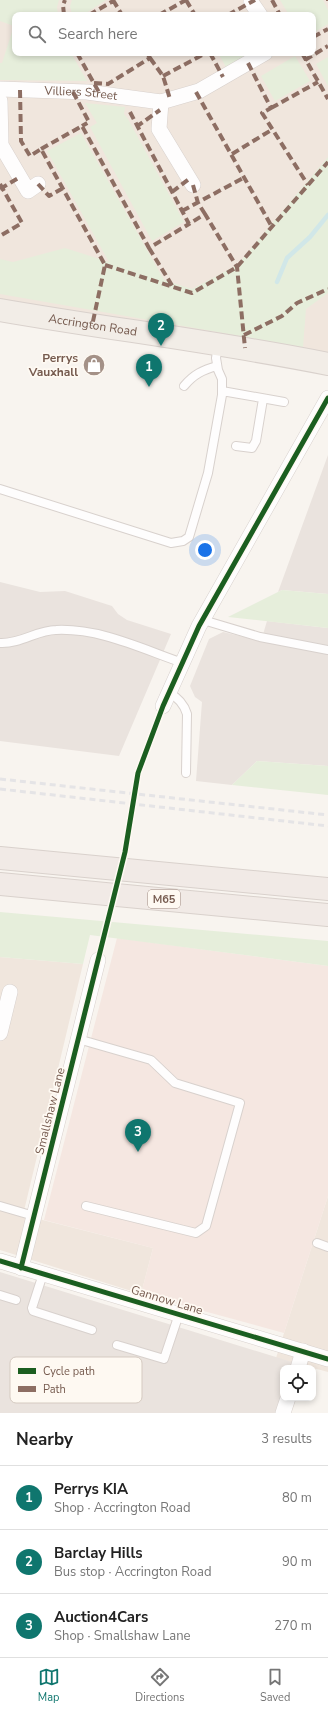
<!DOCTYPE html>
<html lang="en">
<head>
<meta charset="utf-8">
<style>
	:root { --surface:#fff; --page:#f6f6f6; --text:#222; --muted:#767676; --line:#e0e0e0; --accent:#0f766e }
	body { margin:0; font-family:"Nunito Sans",sans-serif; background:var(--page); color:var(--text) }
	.controls { position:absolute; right:12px; bottom:12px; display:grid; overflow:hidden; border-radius:8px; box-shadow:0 2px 6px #0003 }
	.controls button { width:36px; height:36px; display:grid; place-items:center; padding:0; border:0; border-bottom:1px solid var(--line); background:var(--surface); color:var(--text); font:20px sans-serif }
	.you { position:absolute; left:205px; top:550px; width:14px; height:14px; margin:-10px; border:3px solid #fff; border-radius:50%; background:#1a73e8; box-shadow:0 0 0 6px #1a73e833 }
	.badge { display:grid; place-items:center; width:26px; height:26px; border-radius:50%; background:var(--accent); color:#fff; font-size:13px; font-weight:700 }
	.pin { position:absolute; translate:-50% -33px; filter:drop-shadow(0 1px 2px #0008) }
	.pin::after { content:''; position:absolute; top:21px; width:14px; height:12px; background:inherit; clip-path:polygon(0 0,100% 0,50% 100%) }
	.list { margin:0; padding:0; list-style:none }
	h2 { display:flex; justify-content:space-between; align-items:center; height:52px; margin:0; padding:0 16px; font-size:17px }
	h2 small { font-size:13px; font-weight:400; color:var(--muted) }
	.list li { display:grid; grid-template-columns:26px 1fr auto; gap:12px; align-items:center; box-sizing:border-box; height:64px; padding:0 16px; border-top:1px solid var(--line) }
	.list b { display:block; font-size:15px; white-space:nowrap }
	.list p { margin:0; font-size:13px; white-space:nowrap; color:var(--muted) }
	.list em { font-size:13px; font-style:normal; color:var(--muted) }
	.icon { flex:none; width:22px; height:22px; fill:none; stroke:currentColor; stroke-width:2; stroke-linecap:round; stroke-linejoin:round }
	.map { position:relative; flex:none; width:328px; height:1413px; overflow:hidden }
	.search { position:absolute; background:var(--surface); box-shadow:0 2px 6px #0003; left:12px; right:12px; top:12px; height:44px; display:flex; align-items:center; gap:10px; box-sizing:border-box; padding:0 14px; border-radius:8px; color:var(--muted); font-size:15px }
	.sheet { height:244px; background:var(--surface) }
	nav { display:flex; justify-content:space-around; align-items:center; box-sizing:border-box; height:56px; border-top:1px solid var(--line); background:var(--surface); font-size:11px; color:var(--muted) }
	nav a { display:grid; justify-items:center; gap:2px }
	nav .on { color:var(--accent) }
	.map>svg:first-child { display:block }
	.residential { fill:#f0e6dd; fill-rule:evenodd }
	.commercial { fill:#f5e7e1 }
	.industrial { fill:#eae3de }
	.green { fill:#e6eedb }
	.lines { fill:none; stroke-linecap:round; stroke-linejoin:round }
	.stream { stroke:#d1e7e8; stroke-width:4.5 }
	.service-casing { stroke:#d8d1cd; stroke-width:10 }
	.minor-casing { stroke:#d8d1cd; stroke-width:16 }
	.primary-casing { stroke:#d9d1cc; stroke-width:24 }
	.motorway-casing { stroke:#d9d1cc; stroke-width:24 }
	.service { stroke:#fefdfd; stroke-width:8 }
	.minor { stroke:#fefdfd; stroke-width:15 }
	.primary { stroke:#f2ede7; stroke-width:22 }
	.motorway { stroke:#f1eae6; stroke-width:22 }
	.rail { stroke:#e5e4e6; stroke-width:3; stroke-dasharray:6 4; stroke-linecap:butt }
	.quiet { stroke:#8d6e63; stroke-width:4; stroke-dasharray:8 4; stroke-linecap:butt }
	.cycleway-casing { stroke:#fef9f2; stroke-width:8 }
	.cycleway { stroke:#1b5e20; stroke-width:5 }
	.labels { text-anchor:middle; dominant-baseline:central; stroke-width:3.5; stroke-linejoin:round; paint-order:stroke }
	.shield { fill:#fef9f2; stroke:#9f8a80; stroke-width:1 }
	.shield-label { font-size:11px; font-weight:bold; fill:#765b4f }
	.street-label { font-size:12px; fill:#765b4f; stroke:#fef9f2 }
	.poi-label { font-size:12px; font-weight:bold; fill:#765b4f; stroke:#fef9f2; text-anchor:end }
	.key { fill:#fef9f2; stroke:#d5cac1; stroke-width:1 }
	.key-label { font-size:11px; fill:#765b4f }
</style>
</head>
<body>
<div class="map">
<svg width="328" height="1413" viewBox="0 0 328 1413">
	<rect width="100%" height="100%" fill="#f8f4ef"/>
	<!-- residential -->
	<path class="residential" d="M0 0H328V357L0 301ZM15 15H313V53H15Z
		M0 957 83 964 23 1215 153 1248 141 1294 0 1250Z
		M328 1196V1372L276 1358Z"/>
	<!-- commercial -->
	<path class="commercial" d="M117 938 328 966V1196L284 1333 141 1294 153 1248 44 1220Z"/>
	<!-- industrial -->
	<path class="industrial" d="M328 455V594L282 590 278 592Z
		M0 582 40 592 65 591 112 606 118 614 127 620 171 634 119 756 0 741Z
		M267 621 328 628V766L257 761 232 785 196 781 202 702 195 697 190 686 209 639 223 632 261 641Z
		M0 1272 292 1362 290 1368H283V1390L276 1413H0Z"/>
	<!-- green -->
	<path class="green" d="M0 0H59L57 7 58 15H15V53H71L87 81 0 80V63H2L14 26 0 21Z
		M72 0H106L83 15H72L70 6Z
		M280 0H323L328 10V24L313 33V15H289Z
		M218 53H251L226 67Z
		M295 56 310 81 275 101 261 76Z
		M328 57V86L316 64Z
		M85 103 125 107 124 114 128 119 184 222 152 241 90 127 97 123Z
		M81 133 164 280 192 289 237 265 328 157V293L306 309 303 347 0 294V259L13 262 65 248 109 262 47 151Z
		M282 590 328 594V628L228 617Z
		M257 761 328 766V795L232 785Z
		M0 912 328 941V966L90 935 83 964 0 957Z"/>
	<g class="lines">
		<!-- stream -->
		<path class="stream" d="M277 282 287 258 310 237 328 215"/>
		<!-- service casing -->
		<g class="service-casing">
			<path id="service" d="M184 386C194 374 203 370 217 366
				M222 391 284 402
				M236 446 252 448 256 441 263 399
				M0 489 171 543 183 541 189 537 208 473 222 395V379L218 370 216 358 218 345
				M203 620 260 637 328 650
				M0 643C21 644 37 630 56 630 100 628 142 649 183 663
				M169 693C179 698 184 704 187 714L186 773
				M78 1039 151 1060 175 1083 240 1103 206 1226 196 1233 86 1206
				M0 1206 34 1216
				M317 1243 328 1247
				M43 1274 32 1308 33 1311 92 1330
				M0 1295 16 1300
				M117 1345 164 1359 179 1314"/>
		</g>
		<!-- minor casing -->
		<g class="minor-casing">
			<g id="minor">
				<path d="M251 2 260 15"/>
				<path id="s1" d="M0 89 87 92 161 102 199 91 265 53"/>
				<path d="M0 101 1 145 28 191 38 184"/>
				<path d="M161 102 159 129 193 185"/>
				<path d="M163 706 199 626 328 398"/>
				<path d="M0 1033 10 992"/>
				<path d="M0 1261 328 1359"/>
				<path d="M21 1268 98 960"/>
				<path d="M298 1368 303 1351"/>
				<path d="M283 1413 288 1398"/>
			</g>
		</g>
		<!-- primary casing -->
		<g class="primary-casing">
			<g id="primary">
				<path id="s2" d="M0 310C109 329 219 342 328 364"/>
			</g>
		</g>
		<!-- motorway casing -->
		<g class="motorway-casing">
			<path id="motorway" d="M0 858 328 889
				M0 884 328 915"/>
		</g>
		<!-- service -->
		<use href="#service" class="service"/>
		<!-- minor -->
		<use href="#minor" class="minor"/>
		<!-- primary -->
		<use href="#primary" class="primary"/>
		<!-- motorway -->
		<use href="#motorway" class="motorway"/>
		<!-- rail -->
		<path class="rail" d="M0 779 328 815
			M0 789 328 826"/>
		<!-- quiet -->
		<path class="quiet" d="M113 0 122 15
			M186 0 195 15
			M272 0 280 15
			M328 0V1
			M64 15 63 5 65 0
			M89 15 113 1
			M159 15 186 0
			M228 15 255 0
			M313 37 328 29
			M77 53 100 94
			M210 53 223 77
			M302 53 328 99
			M150 58 163 76 170 99
			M305 60 328 46
			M248 63 271 108 262 113 308 185
			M163 76 206 53
			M94 83 108 84 150 58 147 53
			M20 90 21 141 30 156 41 149 105 265 92 326
			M73 92 89 122 82 126
			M196 92 272 227
			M271 108 318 82
			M130 112 189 224 205 214 237 267 245 348
			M136 127 160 110
			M41 149 82 126 149 248 189 224
			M232 154 273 129
			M0 184 22 223 0 236
			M38 184 49 196 63 188
			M193 185 198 203 205 214
			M0 189 20 177
			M172 192 189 179
			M182 211 245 177
			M149 248 173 287
			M105 265 192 293 237 267 328 162
			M244 335 282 316 297 303 328 289"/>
		<!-- cycleway casing -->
		<g class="cycleway-casing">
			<path id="cycleway" d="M0 1261 328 1359
				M21 1268 125 852 138 773 163 706 199 626 328 398"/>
		</g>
		<!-- cycleway -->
		<use href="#cycleway" class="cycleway"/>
	</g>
	<!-- icons -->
	<defs>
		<g id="shop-disc" transform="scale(1.15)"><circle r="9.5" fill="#a49187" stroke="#fef9f2"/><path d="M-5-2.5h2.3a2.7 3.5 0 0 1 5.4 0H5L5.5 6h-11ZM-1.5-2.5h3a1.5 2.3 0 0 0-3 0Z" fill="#fff"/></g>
	</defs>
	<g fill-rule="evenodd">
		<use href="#shop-disc" x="94" y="365"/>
	</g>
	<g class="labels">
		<!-- shield labels -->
		<rect class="shield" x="148" y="890" width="32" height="18" rx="3"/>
		<g class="shield-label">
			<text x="164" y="899">M65</text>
		</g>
		<!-- street labels -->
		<g class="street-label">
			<text stroke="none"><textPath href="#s1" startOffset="81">Villiers Street</textPath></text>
			<text stroke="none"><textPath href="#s2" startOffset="94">Accrington Road</textPath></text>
			<text transform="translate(50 1111) rotate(-76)">Smallshaw Lane</text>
			<text transform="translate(167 1300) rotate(17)">Gannow Lane</text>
		</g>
		<!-- poi labels -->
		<g class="poi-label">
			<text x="78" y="358">Perrys<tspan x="78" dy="14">Vauxhall</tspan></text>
		</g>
	</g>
	<!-- legend -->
	<rect x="10" y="1357" width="132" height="46" rx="6" class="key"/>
	<rect x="18" y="1368" width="18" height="6" fill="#1b5e20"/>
	<rect x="18" y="1386" width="18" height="6" fill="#8d6e63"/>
	<g class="key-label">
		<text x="43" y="1375">Cycle path</text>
		<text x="43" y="1393">Path</text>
	</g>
</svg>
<div class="controls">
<button><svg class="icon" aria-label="locate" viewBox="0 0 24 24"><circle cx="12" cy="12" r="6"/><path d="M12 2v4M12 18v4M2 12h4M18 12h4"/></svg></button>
</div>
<div class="you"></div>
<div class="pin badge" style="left:149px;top:387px">1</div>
<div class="pin badge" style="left:161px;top:346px">2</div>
<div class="pin badge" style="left:138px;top:1152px">3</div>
<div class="search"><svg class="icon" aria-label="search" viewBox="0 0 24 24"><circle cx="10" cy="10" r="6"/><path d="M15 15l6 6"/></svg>Search here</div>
</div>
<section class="sheet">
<h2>Nearby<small>3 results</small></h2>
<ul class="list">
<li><span class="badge">1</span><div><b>Perrys KIA</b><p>Shop · Accrington Road</p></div><em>80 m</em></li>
<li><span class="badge">2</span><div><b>Barclay Hills</b><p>Bus stop · Accrington Road</p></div><em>90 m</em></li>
<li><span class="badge">3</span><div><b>Auction4Cars</b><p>Shop · Smallshaw Lane</p></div><em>270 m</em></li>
</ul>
</section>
<nav>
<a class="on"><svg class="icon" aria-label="map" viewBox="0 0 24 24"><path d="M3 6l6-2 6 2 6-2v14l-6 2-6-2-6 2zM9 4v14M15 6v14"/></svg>Map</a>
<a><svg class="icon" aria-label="directions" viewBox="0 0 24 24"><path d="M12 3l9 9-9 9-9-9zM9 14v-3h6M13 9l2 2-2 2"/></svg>Directions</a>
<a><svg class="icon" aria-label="saved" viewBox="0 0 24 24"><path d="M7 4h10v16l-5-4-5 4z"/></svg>Saved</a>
</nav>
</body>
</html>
